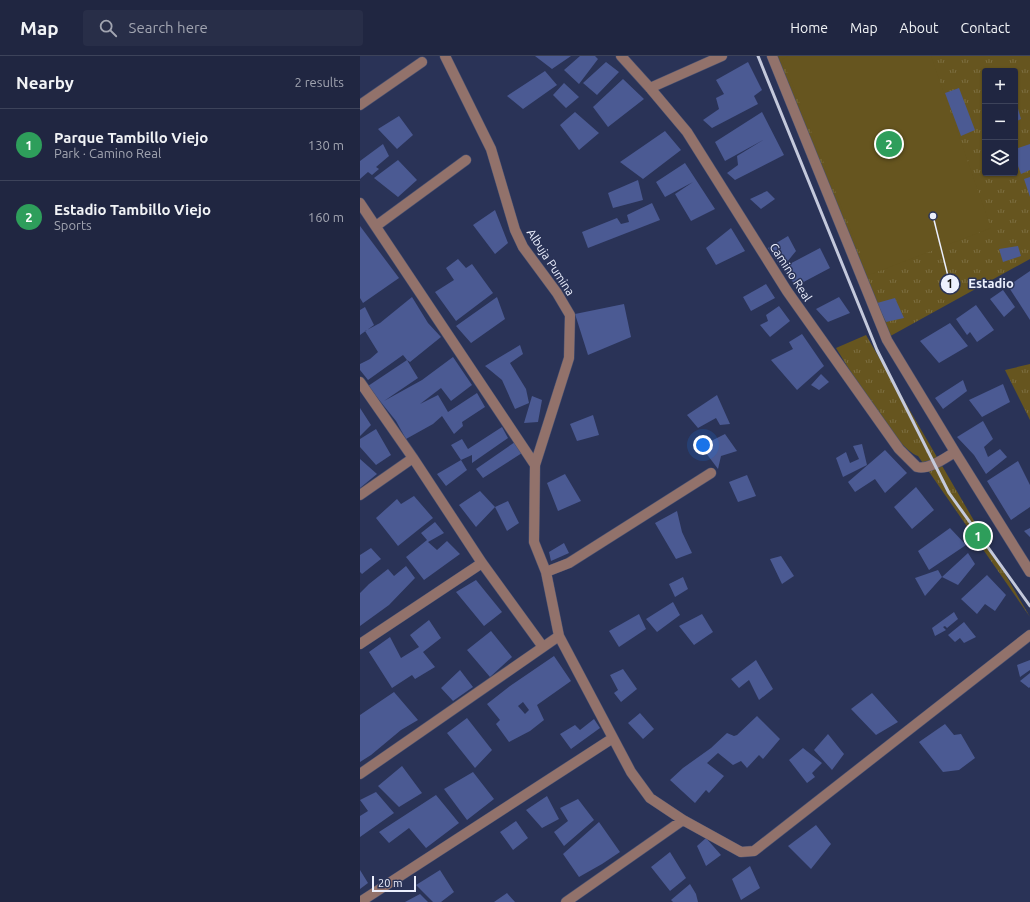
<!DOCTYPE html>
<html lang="en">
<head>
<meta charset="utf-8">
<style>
	:root { --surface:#202641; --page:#282e48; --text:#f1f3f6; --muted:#a2a5b1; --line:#3d435a; --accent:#8bbbb9 }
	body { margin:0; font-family:Ubuntu,sans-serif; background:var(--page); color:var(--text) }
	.controls { position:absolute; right:12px; top:12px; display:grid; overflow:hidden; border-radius:4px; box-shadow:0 1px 3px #0004 }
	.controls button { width:36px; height:36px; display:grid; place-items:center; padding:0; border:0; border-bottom:1px solid var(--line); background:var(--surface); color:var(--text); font:20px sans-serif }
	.scale { position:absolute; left:12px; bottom:10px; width:44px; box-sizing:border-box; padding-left:4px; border:2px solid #ecf0fe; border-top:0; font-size:11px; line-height:14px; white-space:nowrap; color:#ecf0fe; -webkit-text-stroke:3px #2a3357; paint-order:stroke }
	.you { position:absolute; left:343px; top:389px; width:14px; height:14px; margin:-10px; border:3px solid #fff; border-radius:50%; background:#1a73e8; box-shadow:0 0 0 6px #1a73e833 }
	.badge { display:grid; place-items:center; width:26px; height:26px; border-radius:50%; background:var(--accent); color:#fff; font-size:13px; font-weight:700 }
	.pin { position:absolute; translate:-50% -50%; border:2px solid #fff; box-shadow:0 1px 4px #0006 }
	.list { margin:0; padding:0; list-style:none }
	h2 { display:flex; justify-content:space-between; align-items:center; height:52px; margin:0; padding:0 16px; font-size:17px }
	h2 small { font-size:13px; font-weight:400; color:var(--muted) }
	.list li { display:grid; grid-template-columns:26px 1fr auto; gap:12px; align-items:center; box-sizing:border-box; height:72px; padding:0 16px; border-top:1px solid var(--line) }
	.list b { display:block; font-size:15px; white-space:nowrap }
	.list p { margin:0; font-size:13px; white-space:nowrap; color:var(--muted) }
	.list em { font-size:13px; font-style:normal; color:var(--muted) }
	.icon { flex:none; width:22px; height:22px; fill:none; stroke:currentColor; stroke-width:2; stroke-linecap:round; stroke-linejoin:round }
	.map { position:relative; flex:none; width:670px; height:846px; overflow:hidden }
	header { display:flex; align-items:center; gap:24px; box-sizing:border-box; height:56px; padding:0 20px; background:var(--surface); border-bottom:1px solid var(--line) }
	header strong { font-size:19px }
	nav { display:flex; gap:22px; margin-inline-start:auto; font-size:14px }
	.search { width:280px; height:36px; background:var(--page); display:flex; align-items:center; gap:10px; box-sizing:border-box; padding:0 14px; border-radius:4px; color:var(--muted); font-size:15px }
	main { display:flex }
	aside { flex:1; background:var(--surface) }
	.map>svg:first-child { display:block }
	.grass { fill:url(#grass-tufts); fill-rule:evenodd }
	.pitch { fill:#66551f }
	.building { fill:#4b5a93; fill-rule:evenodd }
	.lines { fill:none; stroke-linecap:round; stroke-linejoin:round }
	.minor-casing { stroke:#495172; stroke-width:11 }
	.minor { stroke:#92726b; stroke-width:10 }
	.rail { stroke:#c4c9dc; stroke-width:3 }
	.labels { text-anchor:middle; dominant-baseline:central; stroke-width:3; stroke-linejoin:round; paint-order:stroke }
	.street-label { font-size:12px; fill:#ecf0fe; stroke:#2a3357 }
	.leader { fill:none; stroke:#ecf0fe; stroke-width:1.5 }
	.callout-dot { fill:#ecf0fe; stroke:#2a3357; stroke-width:1.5 }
	.mark-label { font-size:12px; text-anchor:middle; font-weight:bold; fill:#111 }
	.callout-label { font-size:13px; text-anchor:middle; font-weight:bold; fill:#ecf0fe; stroke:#2a3357; stroke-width:3; stroke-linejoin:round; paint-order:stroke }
</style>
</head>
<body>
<header>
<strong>Map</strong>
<div class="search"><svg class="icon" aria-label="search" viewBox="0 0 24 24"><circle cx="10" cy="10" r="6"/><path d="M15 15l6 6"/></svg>Search here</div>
<nav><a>Home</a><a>Map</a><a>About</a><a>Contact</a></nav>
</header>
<main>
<aside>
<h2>Nearby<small>2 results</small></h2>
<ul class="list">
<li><span class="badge" style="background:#2e9e5b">1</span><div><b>Parque Tambillo Viejo</b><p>Park · Camino Real</p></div><em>130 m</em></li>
<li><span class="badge" style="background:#2e9e5b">2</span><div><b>Estadio Tambillo Viejo</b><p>Sports</p></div><em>160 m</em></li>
</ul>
</aside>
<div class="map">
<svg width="670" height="846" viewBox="0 0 670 846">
	<defs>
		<pattern id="grass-tufts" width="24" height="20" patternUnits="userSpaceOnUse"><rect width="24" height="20" fill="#66551f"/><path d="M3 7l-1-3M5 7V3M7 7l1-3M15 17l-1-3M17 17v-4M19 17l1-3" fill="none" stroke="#7c6e41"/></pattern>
	</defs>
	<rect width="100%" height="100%" fill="#2a3357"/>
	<!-- grass -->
	<path class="grass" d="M412 0H670V203L525 283ZM625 15H655V117H625Z
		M506 279 670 561 558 400C533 390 492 317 476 292Z
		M670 308V364L645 314Z"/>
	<!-- pitch -->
	<path class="pitch" d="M429 0H571L631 172 509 219 422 3Z"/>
	<!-- building -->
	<path class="building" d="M175 0H211L192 13Z
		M220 0H235L238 3 219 28 204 14Z
		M246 6 259 16 237 39 223 27Z
		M388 6 402 34 394 40 398 48 352 72 343 64 359 53 356 42 364 38 356 24Z
		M185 15 197 29 163 53 147 40Z
		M263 23 284 43 248 71 233 51Z
		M204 27 219 41 206 52 193 39Z
		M599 32 615 74 601 80 585 37Z
		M655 42 661 63 655 66Z
		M215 56 239 77 219 94 200 69Z
		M402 56 424 99 375 124 367 117 378 109 377 100 405 83 365 105 355 86Z
		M39 60 53 79 37 93 18 73Z
		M305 75 321 94 283 123 260 106Z
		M23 88 29 100 16 111 19 113 12 119 8 116 0 123V105Z
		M670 88V114L661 118 655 102V93Z
		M38 104 57 124 38 141 14 122Z
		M325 107 355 153 331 165 315 138 333 126 305 141 296 126Z
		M670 121V141L664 123Z
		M278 124 283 144 253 152 248 137Z
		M407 135 415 143 401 153 390 143Z
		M292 147 300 164 228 192 222 176 257 162 261 168 269 166 267 159Z
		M135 154 148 187 135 198 113 169Z
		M0 170 39 222 3 247 0 242Z
		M371 172 385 195 356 209 346 192Z
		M428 180 436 195 422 212 460 192 470 212 436 230 422 212 408 192Z
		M658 190 661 200 643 206 639 193Z
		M98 203 106 212 112 208 133 237 96 265 75 236 94 224 86 212Z
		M670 215V264L648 230Z
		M406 228 415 242 391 255 383 241Z
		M643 234 655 251 644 261 630 243Z
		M52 241 68 267 81 281 50 306 47 304 58 322 24 345 62 324 93 301 112 329 91 345 81 332 60 348 78 339 88 356 117 337 125 351 102 366 103 370 94 378 82 360 73 368 46 383 36 365 8 330 47 304 43 299 8 324 0 314V308L10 303 18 296 5 275 20 267Z
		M137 241 145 263 111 287 96 270Z
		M479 241 490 257 468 266 456 253Z
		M535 242 544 262 526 266 517 247Z
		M264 248 271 281 228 299 215 258Z
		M616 249 634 274 617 286 610 276 607 279 596 263Z
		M419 250 430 265 410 281 400 269 408 265 406 259Z
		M5 251 14 269 0 279V254Z
		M590 267 608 290 579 307 560 285Z
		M442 278 464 310 437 334 411 304 433 293 429 286Z
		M160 289 163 298 150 307 166 333 169 347 155 353 142 324 125 310Z
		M461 318 469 326 459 334 451 329Z
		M603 324 607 335 583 353 575 342Z
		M643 328 650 346 622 361 609 344Z
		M357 339 370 368 360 369 356 362 338 372 327 359Z
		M172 340 182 344 178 366 164 367Z
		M0 352 11 369 0 380Z
		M233 359 239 379 217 385 210 368Z
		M623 365 633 383 624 391 628 401 640 393 647 401 626 418 614 399 597 381Z
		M142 371 148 382 112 407V399L101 404 107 414 86 430 77 418 101 404 91 389 102 383 108 393Z
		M16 373 31 399 16 409 0 391V383Z
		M365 378 377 395 361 400 358 413 343 393 351 385Z
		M155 386 162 397 123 422 116 413Z
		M502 388 507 409 483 421 476 402 486 396 490 407 499 403 493 390Z
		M525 394 547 417 525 437 515 423 495 436 488 426Z
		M0 403 17 418 0 432Z
		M658 405 670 429V451L651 464 627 425Z
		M205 418 221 445 198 455 187 427Z
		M387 419 396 440 378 446 369 426Z
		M556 431 574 454 552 473 534 451Z
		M120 435 135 451 116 471 99 449Z
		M54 440 73 462 38 490 16 462 37 443 41 448Z
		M148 445 159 467 147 475 135 451Z
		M317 455 322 476 332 497 316 503 295 467Z
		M75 466 84 477 68 486 77 494 87 485 100 498 64 524 46 501 67 484 61 477Z
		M590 472 606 489 569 514 558 495Z
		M670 472V481L664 475Z
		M204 487 209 497 191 505 189 496Z
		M11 492 21 503 2 518 0 516V499Z
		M608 497 615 508 598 529 582 521Z
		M421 500 434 520 422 528 410 503Z
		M46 510 55 522 29 549 0 570V537L9 528 28 513 34 520Z
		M578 514 582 521 565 540 555 522Z
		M627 519 646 539 635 555 625 548 617 558 601 543Z
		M323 521 328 533 315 541 309 528Z
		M116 524 142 556 124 570 96 536Z
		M313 546 320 559 297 576 286 563Z
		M594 556 598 563 587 572 585 570 583 571 586 574 575 580 572 572Z
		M279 558 286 573 259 591 249 575Z
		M342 558 353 576 334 589 319 570Z
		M69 564 81 582 63 596 75 611 55 623 52 619 32 632 9 596 30 581 41 602 59 591 50 579Z
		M604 566 616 581 604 587 600 582 595 586 588 579Z
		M131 575 152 601 130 621 107 594Z
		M194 600 211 625 177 649 184 664 170 675 149 686 136 668 140 664 127 648 150 630ZM163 646 169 654 165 658 158 650Z
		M396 604 413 633 399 644 389 624 379 632 371 623Z
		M670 604V614L660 621 657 609Z
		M263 613 277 633 261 646 254 637 258 634 250 619Z
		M100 614 113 631 93 645 81 632Z
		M670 617V631L669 632 660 625Z
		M34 636 58 664 41 674 11 699 0 706V659Z
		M512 637 538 666 516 679 491 653Z
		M280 657 294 673 283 683 268 667Z
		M397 660 420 683 403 703 399 699 387 712 381 705 373 709 358 697 347 707 364 720 349 737 346 734 335 747 310 724 323 712 351 692 367 677 374 680 377 679Z
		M107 662 132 694 115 712 87 677Z
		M234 663 240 672 211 693 200 678 215 669 220 674Z
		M585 668 594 679 601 678 615 702 599 714 583 716 559 686Z
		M468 678 484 698 472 714 454 694Z
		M443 692 462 707 452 717 455 721 447 727 429 704Z
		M42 710 62 737 39 751 18 730Z
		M113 716 134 743 107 764 84 733Z
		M16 736 34 757 0 781V760L8 755 0 744Z
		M76 739 99 767 66 792 49 772 29 787 19 776Z
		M187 740 199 763 182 772 166 754Z
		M218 743 234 764 204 790 194 776 208 765 200 752Z
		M156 765 168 782 153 794 140 776Z
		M239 766 260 796 242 808 219 821 203 798Z
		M456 769 471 788 451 813 428 790Z
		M346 782 361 799 346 810 337 790Z
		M310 796 326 822 310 835 291 811Z
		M390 810 400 832 381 844 372 823Z
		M0 814 8 827 0 833Z
		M80 814 94 836 81 846H73L56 829Z
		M330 828 336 838 338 846H313L311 844Z
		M147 837 155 846H134Z
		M60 838 68 846H45Z"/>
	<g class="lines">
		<!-- minor casing -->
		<g class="minor-casing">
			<path id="minor" d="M85 0 131 93 155 174 163 191 197 237 210 259 209 302 175 409
				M261 0 290 32 327 76 427 235 539 393 557 411C569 414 585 402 595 396
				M412 0 527 284 595 396 670 516
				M290 32 362 0
				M0 49 62 6
				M0 147 175 409 174 486 186 516 199 580 271 716 290 742 323 764
				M16 170 106 104
				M0 326 53 402 122 507 183 591
				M0 439 53 402
				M186 516 209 507 351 417
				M0 588 122 507
				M0 718 199 580
				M0 846 253 682
				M206 846 323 764 381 796 394 795 670 579"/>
		</g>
		<!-- minor -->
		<use href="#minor" class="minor"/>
		<!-- rail -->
		<path class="rail" d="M398 0 517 294 589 437 670 550"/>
	</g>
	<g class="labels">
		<!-- street labels -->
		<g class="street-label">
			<text transform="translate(191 206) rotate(57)">Albuja Pumina</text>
			<text transform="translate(431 216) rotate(57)">Camino Real</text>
		</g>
	</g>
	<!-- callouts -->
	<path class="leader" d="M573 160L590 228"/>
	<g class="callout-dot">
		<circle cx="573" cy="160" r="4"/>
		<circle cx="590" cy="228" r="10"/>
	</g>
	<g class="mark-label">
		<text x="590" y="232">1</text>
	</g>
	<g class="callout-label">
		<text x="631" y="232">Estadio</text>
	</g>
</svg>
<div class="controls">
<button>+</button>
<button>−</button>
<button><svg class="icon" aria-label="layers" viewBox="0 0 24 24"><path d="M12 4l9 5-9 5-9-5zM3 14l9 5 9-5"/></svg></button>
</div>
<div class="scale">20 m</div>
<div class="you"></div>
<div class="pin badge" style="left:618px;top:480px;background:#2e9e5b">1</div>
<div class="pin badge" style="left:529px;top:88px;background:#2e9e5b">2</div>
</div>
</main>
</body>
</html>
